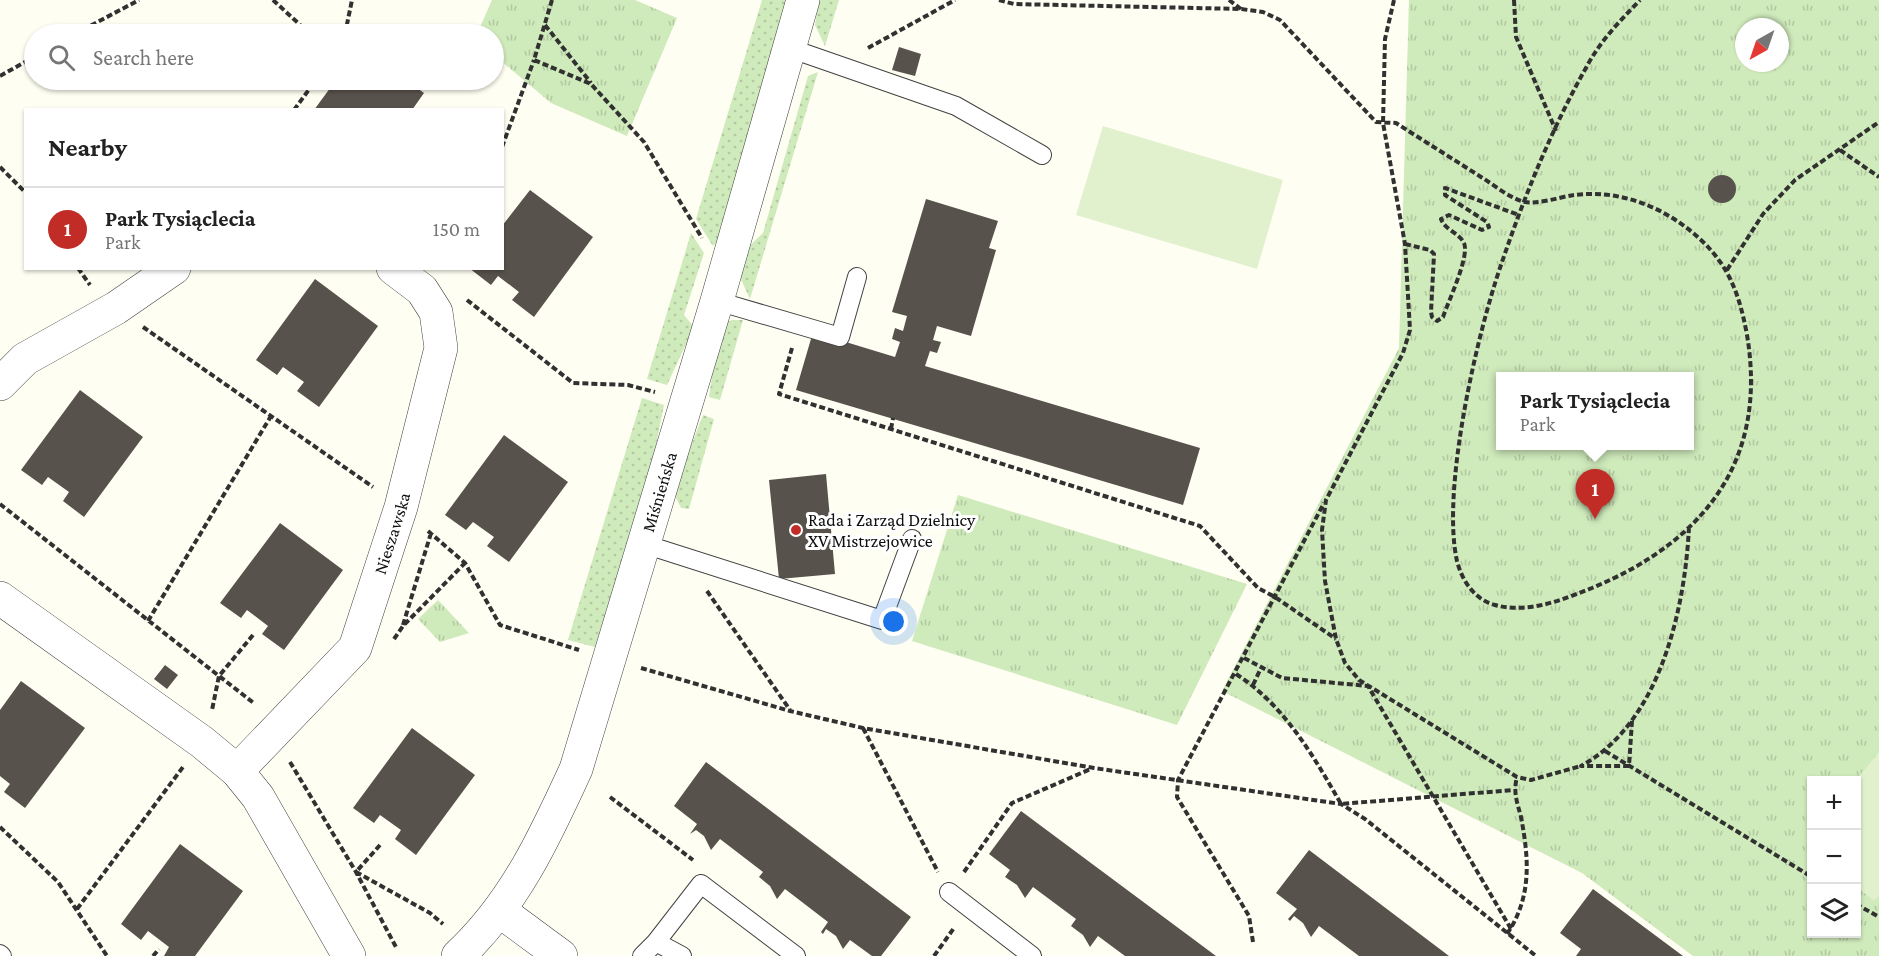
<!DOCTYPE html>
<html lang="en">
<head>
<meta charset="utf-8">
<style>
	:root { --surface:#fff; --page:#f2f2f2; --text:#222; --muted:#767676; --line:#e0e0e0; --accent:#c12d26 }
	body { margin:0; font-family:"Crimson Pro",serif; background:var(--page); color:var(--text) }
	.controls { position:absolute; right:18px; bottom:18px; display:grid; overflow:hidden; border-radius:0px; box-shadow:0 2px 4px #0004 }
	.controls button { width:54px; height:54px; display:grid; place-items:center; padding:0; border:0; border-bottom:2px solid var(--line); background:var(--surface); color:var(--text); font:30px sans-serif }
	.compass { position:absolute; left:1735px; top:18px; width:54px; height:54px; border-radius:50%; background:var(--surface); box-shadow:0 2px 4px #0004; rotate:220deg }
	.you { position:absolute; left:894px; top:622px; width:21px; height:21px; margin:-15px; border:4px solid #fff; border-radius:50%; background:#1a73e8; box-shadow:0 0 0 9px #1a73e833 }
	.badge { display:grid; place-items:center; width:39px; height:39px; border-radius:50%; background:var(--accent); color:#fff; font-size:20px; font-weight:700 }
	.pin { position:absolute; translate:-50% -50px; filter:drop-shadow(0 2px 3px #0008) }
	.pin::after { content:''; position:absolute; top:32px; width:21px; height:18px; background:inherit; clip-path:polygon(0 0,100% 0,50% 100%) }
	.popup { position:absolute; left:1496px; top:372px; width:198px; height:78px; box-sizing:border-box; display:grid; place-content:center; border-radius:0px; background:var(--surface); filter:drop-shadow(0 2px 4px #0005); font-size:20px; white-space:nowrap; color:var(--muted) }
	.popup b { font-size:22px; color:var(--text) }
	.popup::after { content:''; position:absolute; left:50%; top:100%; margin-left:-12px; border:12px solid transparent; border-top-color:var(--surface) }
	.list { margin:0; padding:0; list-style:none }
	h2 { display:flex; justify-content:space-between; align-items:center; height:78px; margin:0; padding:0 24px; font-size:26px }
	h2 small { font-size:20px; font-weight:400; color:var(--muted) }
	.list li { display:grid; grid-template-columns:39px 1fr auto; gap:18px; align-items:center; box-sizing:border-box; height:84px; padding:0 24px; border-top:2px solid var(--line) }
	.list b { display:block; font-size:22px; white-space:nowrap }
	.list p { margin:0; font-size:20px; white-space:nowrap; color:var(--muted) }
	.list em { font-size:20px; font-style:normal; color:var(--muted) }
	.icon { flex:none; width:33px; height:33px; fill:none; stroke:currentColor; stroke-width:2; stroke-linecap:round; stroke-linejoin:round }
	.map { position:relative; flex:none; width:1879px; height:956px; overflow:hidden }
	.search { position:absolute; background:var(--surface); box-shadow:0 2px 4px #0004; left:24px; top:24px; width:480px; height:66px; display:flex; align-items:center; gap:15px; box-sizing:border-box; padding:0 21px; border-radius:33px; color:var(--muted); font-size:22px }
	.panel { position:absolute; background:var(--surface); box-shadow:0 2px 4px #0004; left:24px; top:108px; width:480px; height:162px; border-radius:0px }
	.map>svg:first-child { display:block }
	.grass { fill:url(#grass-dots) }
	.park { fill:url(#park-tufts); fill-rule:evenodd }
	.pitch { fill:#e1f1cd }
	.building { fill:#58524c }
	.lines { fill:none; stroke-linecap:round; stroke-linejoin:round }
	.service-casing { stroke:#424242; stroke-width:20 }
	.minor-casing { stroke:#424242; stroke-width:34 }
	.path { stroke:#313131; stroke-width:4; stroke-dasharray:6 3; stroke-linecap:butt }
	.service { stroke:#fff; stroke-width:18 }
	.minor { stroke:#fff; stroke-width:33 }
	.poi-dot { fill:#c12d26; stroke:#fff; stroke-width:2 }
	.labels { text-anchor:middle; dominant-baseline:central; stroke-width:6; stroke-linejoin:round; paint-order:stroke }
	.street-label { font-size:18px; fill:#0f0f0f; stroke:#fff }
	.poi-label { font-size:18px; fill:#0f0f0f; stroke:#fff; text-anchor:start }
</style>
</head>
<body>
<div class="map">
<svg width="1879" height="956" viewBox="0 0 1879 956">
	<defs>
		<pattern id="grass-dots" width="8" height="8" patternUnits="userSpaceOnUse" patternTransform="scale(1.5)"><rect width="8" height="8" fill="#cfeabb"/><path d="M2 2h.1M6 6h.1" fill="none" stroke="#b1c8a0" stroke-width="1.8" stroke-linecap="round"/></pattern>
		<pattern id="park-tufts" width="24" height="20" patternUnits="userSpaceOnUse" patternTransform="scale(1.5)"><rect width="24" height="20" fill="#cfeabb"/><path d="M3 7l-1-3M5 7V3M7 7l1-3M15 17l-1-3M17 17v-4M19 17l1-3" fill="none" stroke="#b1c8a0"/></pattern>
	</defs>
	<rect width="100%" height="100%" fill="#fffef2"/>
	<!-- grass -->
	<path class="grass" d="M762 0H790L719 241 713 246 696 219Z
		M819 0H839L825 46 815 25Z
		M818 72 750 299 738 273 744 251 763 233 808 76Z
		M691 233 704 253 684 315 694 327 667 385 647 379Z
		M732 320H743L720 400 709 397 717 343 726 323Z
		M642 398 664 405 652 465 595 647 568 640Z
		M703 415 714 419 689 509 681 508 673 492Z"/>
	<!-- park -->
	<path class="park" d="M492 0H635L677 18 627 136 551 103 494 55V34H477Z
		M1409 0H1879V956H1693L1582 873 1222 691 1399 348ZM1744 27H1780V63H1744ZM1500 376H1690V446H1500ZM1812 780H1856V934H1812Z
		M958 495 1247 584 1177 725 912 641Z
		M438 600 469 633 440 642 418 619Z"/>
	<!-- pitch -->
	<path class="pitch" d="M1103 126 1283 180 1257 269 1076 215Z
		M1879 752V895L1874 901 1857 887 1856 780Z"/>
	<!-- building -->
	<path class="building" d="M899 47 921 54 915 76 892 70Z
		M336 80H406L424 93 412 110H314Z
		M1708 189a14 14 0 1 1 28 0a14 14 0 1 1-28 0Z
		M530 190 593 237 534 317 512 300 519 292 498 276 491 285 469 268H502V226Z
		M926 199 998 221 989 248 996 250 971 336 937 326 933 340 941 342 937 353 930 351 925 366 1200 448 1183 505 796 390 813 332 895 357 900 342 892 339 895 328 903 331 907 316 892 312Z
		M315 279 378 326 319 407 297 391 304 382 283 367 277 375 256 360Z
		M80 390 143 437 84 517 63 501 69 492 48 477 42 485 21 470Z
		M504 435 568 482 509 562 487 546 494 537 473 522 466 530 445 515Z
		M826 474 835 574 779 579 769 480Z
		M280 523 343 570 284 650 262 634 268 626 247 610 241 618 220 603Z
		M165 665 178 675 167 689 154 679Z
		M21 681 85 728 25 808 4 792 10 784 0 776V710Z
		M412 728 475 775 416 855 395 839 401 830 380 815 374 823 353 808Z
		M706 762 911 917 881 956H872L850 940 843 949 836 936 826 929 823 934 821 932 828 922 785 889 777 899 770 886 759 877 763 872 720 839 711 850 704 836 696 830 690 834 697 824 674 806Z
		M1021 811 1216 956H1125L1098 936 1090 947 1083 935 1071 926 1076 919 1033 887 1025 898 1017 885 1005 877 1010 870 989 854Z
		M180 844 243 891 195 956H164L169 947 148 931 141 940 121 924Z
		M1309 850 1449 956H1359L1319 926 1311 937 1303 923 1294 916 1290 921 1288 919 1297 909 1276 893Z
		M1593 889 1683 956H1576L1581 949 1560 933Z"/>
	<g class="lines">
		<!-- service casing -->
		<g class="service-casing">
			<path id="service" d="M789 48 956 106 1042 155
				M717 301 840 337 857 277
				M644 544 882 620 912 539
				M949 892 1032 956
				M656 942 701 884 796 956
				M0 954 2 956
				M642 956 656 942 682 956"/>
		</g>
		<!-- minor casing -->
		<g class="minor-casing">
			<g id="minor">
				<path d="M0 384 25 359 116 308 174 268"/>
				<path d="M0 598 202 742 237 771 258 797 349 956"/>
				<path id="s1" d="M237 771 355 648 401 507 441 348 436 312 422 290 393 268"/>
				<path d="M500 911 561 956"/>
				<path id="s2" d="M458 956C514 904 545 837 576 769L717 301 803 0"/>
			</g>
		</g>
		<!-- path -->
		<path class="path" d="M273 0 310 34
			M552 0 534 60 591 84 644 142 702 238
			M999 0 1014 4 1241 9 1263 12 1280 20 1376 122 1396 123C1424 141 1453 159 1481 177 1494 185 1507 196 1521 201 1535 206 1559 197 1574 195 1621 189 1667 208 1701 240 1730 267 1740 297 1747 335 1768 460 1705 541 1592 588 1562 600 1528 614 1495 605 1475 600 1462 581 1457 561 1441 490 1477 334 1501 265 1524 197 1552 128 1587 66 1601 40 1620 21 1640 0
			M1229 0 1241 9
			M1394 0 1385 39 1383 123 1405 244 1410 330 1403 353 1326 500 1322 530 1325 581 1336 639 1345 663 1359 680 1517 777 1531 780 1581 766
			M1514 0 1516 37 1556 131
			M545 25 591 83
			M75 34 139 0
			M345 34 352 0
			M868 48 955 0
			M0 76 34 57
			M294 110 316 80
			M502 147 534 60
			M1840 150 1879 177
			M0 167 26 193
			M1405 244 1430 250 1434 254 1431 312 1432 317 1437 321 1443 317C1448 302 1470 256 1464 243 1459 233 1445 230 1441 219L1449 215 1482 230 1489 227 1487 222 1445 195V188L1519 215
			M78 268 90 285
			M1727 270 1763 214 1795 180 1879 122
			M467 300 573 383 628 385 655 392
			M143 327 373 487
			M792 348 779 394 1200 526 1258 588 1275 597 1336 639
			M891 429 893 418
			M0 504 219 676 212 710
			M428 531 465 563 500 625 579 650
			M707 591 790 710
			M148 621 271 416
			M403 625 431 533
			M253 635 219 676 255 704
			M394 639 403 626 465 563
			M1244 658 1282 678 1368 686 1511 929
			M641 668 790 711 863 728 1094 768 1341 804 1365 819 1536 956
			M1236 674C1284 705 1313 755 1341 804L1513 790
			M1253 685 1261 668
			M1632 721 1629 766H1581C1660 723 1685 609 1689 527
			M863 728 938 872
			M1605 751 1812 877
			M290 762 356 872 397 949
			M610 797 693 860
			M0 827 58 882 107 956
			M380 845 356 872 430 913 443 924
			M964 872 1012 803 1093 768
			M1856 904 1879 917
			M77 909 183 767
			M1507 934C1532 897 1529 859 1521 817 1517 802 1513 792 1517 777
			M1253 942 1249 916 1177 797 1178 780 1324 503
			M153 956 159 949
			M934 956 954 928"/>
		<!-- service -->
		<use href="#service" class="service"/>
		<!-- minor -->
		<use href="#minor" class="minor"/>
	</g>
	<!-- markers -->
	<circle class="poi-dot" cx="796" cy="530" r="6"/>
	<g class="labels">
		<!-- street labels -->
		<g class="street-label">
			<text stroke="none"><textPath href="#s2" startOffset="512">Miśnieńska</textPath></text>
			<text stroke="none"><textPath href="#s1" startOffset="291">Nieszawska</textPath></text>
		</g>
		<!-- poi labels -->
		<g class="poi-label">
			<text x="808" y="520">Rada i Zarząd Dzielnicy<tspan x="808" dy="21">XV Mistrzejowice</tspan></text>
		</g>
	</g>
</svg>
<div class="controls">
<button>+</button>
<button>−</button>
<button><svg class="icon" aria-label="layers" viewBox="0 0 24 24"><path d="M12 4l9 5-9 5-9-5zM3 14l9 5 9-5"/></svg></button>
</div>
<svg class="compass" viewBox="-18 -18 36 36"><path d="M0-13l5 13h-10z" fill="#e53935"/><path d="M0 13l5-13h-10z" fill="#767676"/></svg>
<div class="you"></div>
<div class="pin badge" style="left:1595px;top:519px">1</div>
<div class="popup"><b>Park Tysiąclecia</b>Park</div>
<div class="search"><svg class="icon" aria-label="search" viewBox="0 0 24 24"><circle cx="10" cy="10" r="6"/><path d="M15 15l6 6"/></svg>Search here</div>
<section class="panel">
<h2>Nearby<small></small></h2>
<ul class="list">
<li><span class="badge">1</span><div><b>Park Tysiąclecia</b><p>Park</p></div><em>150 m</em></li>
</ul>
</section>
</div>
</body>
</html>
